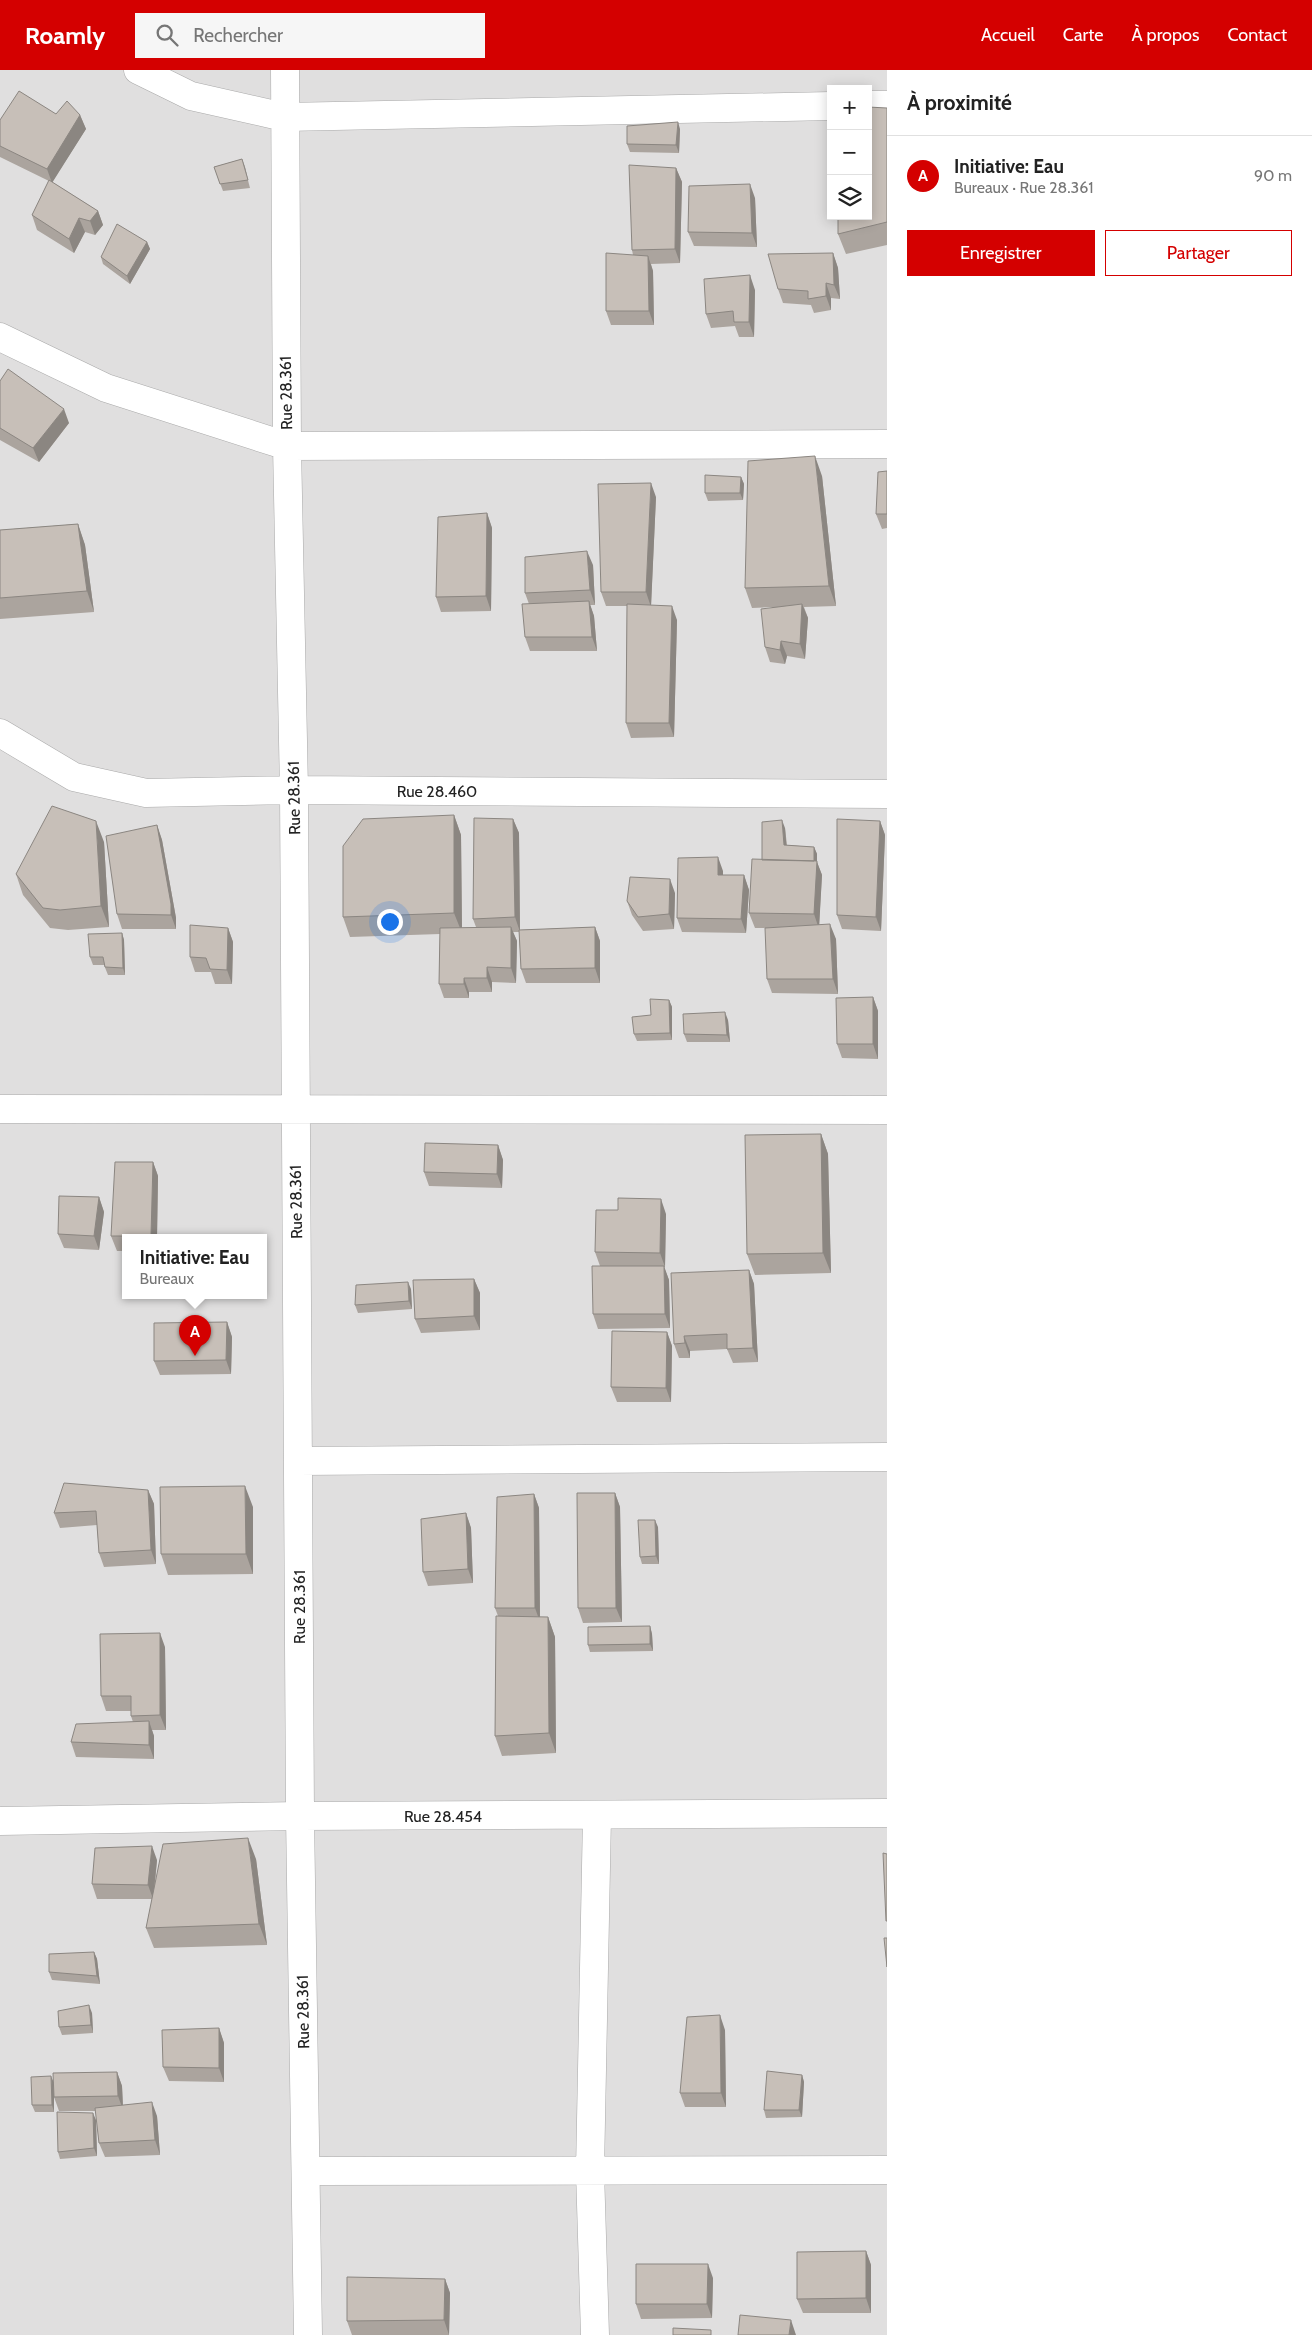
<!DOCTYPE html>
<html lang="fr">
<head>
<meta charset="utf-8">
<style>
	:root { --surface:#fff; --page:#f6f6f6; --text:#222; --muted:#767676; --line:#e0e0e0; --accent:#d40000 }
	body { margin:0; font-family:Cabin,sans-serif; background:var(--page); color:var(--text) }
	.controls { position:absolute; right:15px; top:15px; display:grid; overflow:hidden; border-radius:0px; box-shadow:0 2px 12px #0003 }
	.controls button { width:45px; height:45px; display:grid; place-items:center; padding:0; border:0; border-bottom:1px solid var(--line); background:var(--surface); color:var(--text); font:25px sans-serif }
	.you { position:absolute; left:389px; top:851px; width:18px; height:18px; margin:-12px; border:4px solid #fff; border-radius:50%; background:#1a73e8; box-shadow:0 0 0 8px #1a73e833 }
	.badge { display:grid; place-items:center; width:32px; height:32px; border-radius:50%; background:var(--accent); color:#fff; font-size:16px; font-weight:700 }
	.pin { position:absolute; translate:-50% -41px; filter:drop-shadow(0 1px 2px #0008) }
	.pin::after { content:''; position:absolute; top:26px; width:18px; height:15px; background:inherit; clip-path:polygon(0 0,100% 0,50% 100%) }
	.popup { position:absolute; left:122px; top:1164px; width:145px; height:65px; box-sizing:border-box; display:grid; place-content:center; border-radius:0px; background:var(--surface); filter:drop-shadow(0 1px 4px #0005); font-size:16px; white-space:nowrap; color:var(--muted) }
	.popup b { font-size:19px; color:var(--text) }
	.popup::after { content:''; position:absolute; left:50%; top:100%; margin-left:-10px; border:10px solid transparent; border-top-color:var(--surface) }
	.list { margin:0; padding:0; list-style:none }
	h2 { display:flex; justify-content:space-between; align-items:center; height:65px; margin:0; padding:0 20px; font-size:21px }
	h2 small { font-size:16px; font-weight:400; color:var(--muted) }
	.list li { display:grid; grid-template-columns:32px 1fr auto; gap:15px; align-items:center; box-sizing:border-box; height:80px; padding:0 20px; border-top:1px solid var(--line) }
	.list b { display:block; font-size:19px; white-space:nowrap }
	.list p { margin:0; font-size:16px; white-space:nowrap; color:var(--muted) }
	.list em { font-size:16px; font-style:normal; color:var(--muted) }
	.actions { display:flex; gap:10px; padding:15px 20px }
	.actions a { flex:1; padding:11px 0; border:1px solid var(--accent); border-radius:0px; text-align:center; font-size:18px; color:var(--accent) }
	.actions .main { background:var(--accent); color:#fff }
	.icon { flex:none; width:28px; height:28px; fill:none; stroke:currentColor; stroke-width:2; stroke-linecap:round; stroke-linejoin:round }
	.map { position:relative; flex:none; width:887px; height:2265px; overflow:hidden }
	header { display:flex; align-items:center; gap:30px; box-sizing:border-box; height:70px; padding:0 25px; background:var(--accent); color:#fff }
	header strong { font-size:24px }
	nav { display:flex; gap:28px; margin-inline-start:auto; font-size:18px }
	.search { width:350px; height:45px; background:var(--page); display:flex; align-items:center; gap:12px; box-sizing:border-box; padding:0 18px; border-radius:0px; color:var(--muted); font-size:19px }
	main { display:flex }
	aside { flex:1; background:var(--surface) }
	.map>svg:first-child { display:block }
	.residential { fill:#e0dfdf; fill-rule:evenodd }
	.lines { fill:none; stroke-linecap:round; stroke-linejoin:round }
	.minor-casing { stroke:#a9a9a9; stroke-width:29 }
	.minor { stroke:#fff; stroke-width:28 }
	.wall { fill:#aba49e }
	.shaded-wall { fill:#8b8681 }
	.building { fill:#c7bfb8; stroke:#8b8681 }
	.labels { text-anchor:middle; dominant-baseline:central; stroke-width:4; stroke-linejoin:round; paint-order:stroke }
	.street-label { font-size:16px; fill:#222; stroke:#fff }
</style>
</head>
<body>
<header>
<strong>Roamly</strong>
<div class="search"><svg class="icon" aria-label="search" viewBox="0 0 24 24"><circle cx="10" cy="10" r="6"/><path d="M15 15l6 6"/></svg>Rechercher</div>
<nav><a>Accueil</a><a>Carte</a><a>À propos</a><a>Contact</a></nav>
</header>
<main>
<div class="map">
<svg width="887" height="2265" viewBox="0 0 887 2265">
	<rect width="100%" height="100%" fill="#f2efe9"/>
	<!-- residential -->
	<path class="residential" d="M0 0H887V2265H0ZM831 19H868V146H831ZM126 1167H264V1225H126Z"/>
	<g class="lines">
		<!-- minor casing -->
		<g class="minor-casing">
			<path id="minor" d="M138 0 191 26 284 47 831 36
				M285 0 287 376 294 720 300 1746 308 2265
				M868 35H887
				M0 267 106 318 287 376 887 374
				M0 663 74 707 146 723 294 720 887 724
				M0 1039 887 1040
				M299 1391 887 1387
				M0 1751 300 1746 887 1743
				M306 2101 887 2100
				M595 2265 590 2101 597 1746"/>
		</g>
		<!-- minor -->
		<use href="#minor" class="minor"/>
	</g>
	<!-- wall -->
	<path class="wall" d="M887 38V175L846 184 838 164Z
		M56 44 80 45 86 59 52 112 98 141 103 155 95 165 85 162 74 183 37 160 32 145 49 111 0 87V50Z
		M680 59 679 83 630 82 627 74Z
		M242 89 250 118 223 121 214 97Z
		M676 98 682 112 680 193 651 194 653 201 654 255H611L606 241 633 185 632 180Z
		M755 128 757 177 694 176 688 162Z
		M147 172 150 179 130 214 103 194 101 187Z
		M833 183 838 198 840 229 831 228V240L814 243 811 235 783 233 778 219Z
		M755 220 754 267H739L735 256 711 258 706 244Z
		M0 311 69 353 39 392 0 370Z
		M887 401V458L882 459 876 444Z
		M822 406 836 536 804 537 808 548 805 589 787 586 785 594 770 592 765 577 772 537 752 538 745 518Z
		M741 407 744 414 743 430 708 431 705 423Z
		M656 427 651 535 677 550 674 667 631 668 626 653 627 536H606L601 522Z
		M487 443 492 458 491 541 441 542 436 527Z
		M78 454 85 475 94 542 0 549V460Z
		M593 495 595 535H590L594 546 597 581H530L525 567 529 534 525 523Z
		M454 745 461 765 462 858 476 857 473 849 513 749 519 763 520 860 595 857 600 871V913H526L521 899 519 862H513L517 871 516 913 492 912V922H469V928H444L439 914 440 864 350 867 343 847Z
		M880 751 885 765 881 861 842 859 837 845Z
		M157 755 162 770 176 848V859H122L117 844Z
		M785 758 787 775 814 777 817 784V792L822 805 819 855 836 869 838 924 772 923 767 909V858H755L749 843 762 790Z
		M104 772 109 857 68 860 50 858 23 825 16 804Z
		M723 801V805H744L749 820 746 863 682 862 677 848Z
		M675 823 674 859 643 861 632 845 627 831Z
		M228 858 233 872 232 914H215L211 902H195L190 887Z
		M122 863 124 870 125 905H108L104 895H93L90 887Z
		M873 927 878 941V989L842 988 837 974Z
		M669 930 672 937V970L637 971 634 964 651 945Z
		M728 950 730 972H687L684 964Z
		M821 1064 828 1084 831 1203 755 1205 747 1184Z
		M498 1075 503 1090 502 1118 429 1116 424 1102Z
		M153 1092 158 1106 157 1167H126V1181H117L111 1166Z
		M99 1127 104 1142 99 1180 64 1178 58 1164Z
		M666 1144 665 1197H664L669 1210 670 1258 598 1259 593 1244 600 1196 595 1182Z
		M749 1200 754 1214 758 1292 733 1293 727 1279 690 1281V1288H679L674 1274Z
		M474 1209 480 1223V1260L421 1263 415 1249Z
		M411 1219 412 1239 358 1243 355 1235Z
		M227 1252 232 1267 231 1304 160 1305 154 1291Z
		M667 1262 672 1276 671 1332H617L611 1317Z
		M148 1420 154 1434 156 1494 104 1497 99 1483 97 1455 60 1458 54 1443Z
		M615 1423 620 1437 622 1552 583 1553 578 1538Z
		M534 1424 539 1438 540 1547H548L555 1567 556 1683 502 1686 495 1666 498 1546 495 1538Z
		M253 1437V1504L168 1505 161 1484Z
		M466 1443 471 1458 473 1513 428 1516 423 1502Z
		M658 1457 659 1494H642L640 1487Z
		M650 1556 652 1564 653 1581 590 1582 588 1575Z
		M165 1577 166 1660H152L154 1666V1689L76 1687 71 1672 133 1652 131 1646V1641H106L101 1626Z
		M256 1789 267 1875 154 1878 146 1858 152 1829H97L92 1814 157 1790 155 1815Z
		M94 1882 97 1889 100 1914 52 1910 49 1902Z
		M92 1943 93 1963 62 1965 59 1957Z
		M219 1958 224 1973V2012L169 2011 163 1997Z
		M725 1960 726 2037H685L680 2023Z
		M117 2002 122 2016 123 2035 157 2046 160 2085 105 2087 99 2073 96 2041H59L54 2027V2023V2042H35L32 2035 53 2012Z
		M802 2005 804 2012 802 2047 766 2048 764 2040Z
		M96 2050 97 2086 60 2089 58 2082Z
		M866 2181 871 2195V2243H803L797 2229Z
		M713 2208 712 2248 641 2249 636 2234Z
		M445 2209 450 2223 449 2265H352L347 2251Z"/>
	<!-- shaded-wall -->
	<path class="shaded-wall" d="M80 45 86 59 52 113 47 99Z
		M678 52 680 59 679 83 676 75Z
		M242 89 245 97 250 118 248 110Z
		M676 98 682 112 680 193 675 179Z
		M750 114 755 128 757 177 752 163Z
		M98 141 103 155 95 165 90 151Z
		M79 148 85 162 74 183 69 169Z
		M147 172 150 179 130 214 127 206Z
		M833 183 838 198 840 229 834 215Z
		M648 186 653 201 654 255 649 241Z
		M750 205 755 220 754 267 749 252Z
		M826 213 831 228V240L826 226Z
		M64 339 69 353 39 392 33 378Z
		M815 386 822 406 836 536 829 516Z
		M741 407 744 414 743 430 740 423Z
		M651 413 656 427 651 537 646 522Z
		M487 443 492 458 491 541 486 526Z
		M78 454 85 475 94 542 87 521Z
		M587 481 593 495 595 535 590 520Z
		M589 531 594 546 597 581 592 567Z
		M802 534 808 548 805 589 800 574Z
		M672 536 677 550 674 667 669 653Z
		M781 571 787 586 785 594 780 580Z
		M454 745 461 765 462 863 454 843Z
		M513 749 519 763 520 862 515 847Z
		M782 750 785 758 787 783 784 775Z
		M96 751 104 772 109 857 101 836Z
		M880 751 885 765 881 861 876 847Z
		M157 755 162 770 176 848V859L171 845Z
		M814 777 817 784V792L822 805 819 859 814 844Z
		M718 787 723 801V819L718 805Z
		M744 805 749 820 746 863 741 849Z
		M670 809 675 823 674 859 669 844Z
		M830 854 836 869 838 924 833 909Z
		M511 857 517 871 516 913 511 898Z
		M595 857 600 871V913L595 898Z
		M228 858 233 872 232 914 227 900Z
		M122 863 124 870 125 905 123 898Z
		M487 897 492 912V922L487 908Z
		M464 908 469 922V928L464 914Z
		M873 927 878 941V989L873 974Z
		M669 930 672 937V970L670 963Z
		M725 942 728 950 730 972 727 965Z
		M821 1064 828 1084 831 1203 823 1183Z
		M498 1075 503 1090 502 1118 497 1104Z
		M153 1092 158 1106 157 1167H152L151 1166Z
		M99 1127 104 1142 99 1180 94 1166Z
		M661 1129 666 1144 665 1197 660 1183Z
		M664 1196 669 1210 670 1258 665 1244Z
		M749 1200 754 1214 758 1292 753 1278Z
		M474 1209 480 1223V1260L474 1246Z
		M408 1212 411 1219 412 1239 409 1231Z
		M227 1252 232 1267 231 1304 226 1290Z
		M667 1262 672 1276 671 1332 666 1318Z
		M684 1266 690 1281V1288L685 1273Z
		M245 1416 253 1437V1504L246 1484Z
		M148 1420 154 1434 156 1494 151 1480Z
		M615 1423 620 1437 622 1552 616 1538Z
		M534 1424 539 1438 540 1552 535 1538Z
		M466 1443 471 1458 473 1513 468 1499Z
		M655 1450 658 1457 659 1494 656 1486Z
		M548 1547 555 1567 556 1683 549 1663Z
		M650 1556 652 1564 653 1581 650 1574Z
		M160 1563 165 1577 166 1660 160 1645Z
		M149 1651 154 1666V1689L149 1675Z
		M248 1768 256 1789 267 1875 259 1854Z
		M152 1776 157 1790 153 1829 148 1815Z
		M94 1882 97 1889 100 1914 97 1906Z
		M89 1935 92 1943 93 1963 91 1955Z
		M720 1945 725 1960 726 2037 721 2023Z
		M219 1958 224 1973V2012L219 1998Z
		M117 2002 122 2016 123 2040 118 2026Z
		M802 2005 804 2012 802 2047 799 2040Z
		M51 2006 54 2013V2042L52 2035Z
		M152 2032 157 2046 160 2085 155 2070Z
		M93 2043 96 2050 97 2086 94 2078Z
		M866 2181 871 2195V2243L866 2228Z
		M708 2194 713 2208 712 2248 707 2234Z
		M445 2209 450 2223 449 2265 444 2250Z
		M791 2250 796 2265H789Z"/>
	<!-- building -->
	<path class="building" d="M19 21 56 44 67 31 80 45 47 99 0 76V50Z
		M868 37 887 38V152L838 164V146H868Z
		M678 52 676 75 627 74V56Z
		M242 89 248 110 220 114 214 97Z
		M629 95 676 98 675 179 632 180Z
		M49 110 98 141 90 151 79 148 69 169 32 145Z
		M750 114 752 163 688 162 689 116Z
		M117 154 147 172 127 206 101 187Z
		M606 183 648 186 649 241H606Z
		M833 183 834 215 826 213V226L808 229V221L778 219 768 184Z
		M750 205 749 252H734L733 241 706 244 704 209Z
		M8 299 64 339 33 378 0 358V311Z
		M815 386 829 516 745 518 748 391Z
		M887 401V444H876L878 402Z
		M705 405 741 407 740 423H705Z
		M651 413 646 522H601L598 414Z
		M487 443 486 526 436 527 438 447Z
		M78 454 87 521 0 528V460Z
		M587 481 590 520 525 523V487Z
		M589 531 592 567H525L522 534Z
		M627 534 672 536 669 653H626Z
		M802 534 800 574 781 571 780 580 765 577 761 539Z
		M52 736 96 751 101 836 60 840 43 838 16 804Z
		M454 745V843L343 847V776L363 749Z
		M474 748 513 749 515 847 473 849Z
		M837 749 880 751 876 847 837 845Z
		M782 750 784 775 814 777V791L762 790V752Z
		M157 755 171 834V845L117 844 106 766Z
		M718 787V805H744L741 849 677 848 678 788Z
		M752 789 817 791 814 844 749 843Z
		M630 807 670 809 669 844 638 847 627 831Z
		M830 854 833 909H767L765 858Z
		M190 855 228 858 227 900 210 899 206 888 190 887Z
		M511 857V898L487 897V908H464V914H439L440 858Z
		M595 857V898L521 899 519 860Z
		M122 863 123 898 105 897 103 887H90L88 864Z
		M873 927V974H837L836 928Z
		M650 929 669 930 670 963 634 964 632 947 651 945Z
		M725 942 727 965 684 964 683 944Z
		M821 1064 823 1183 747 1184 745 1065Z
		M425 1073 498 1075 497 1104 424 1102Z
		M115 1092H153L151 1166H111Z
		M59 1126 99 1127 94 1166 58 1164Z
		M618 1128 661 1129 660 1183 595 1182 596 1140H618Z
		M592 1196H664L665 1244H593Z
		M749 1200 753 1278 727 1279V1264L684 1266 685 1273 674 1274 671 1203Z
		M474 1209V1246L415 1249 413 1210Z
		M408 1212 409 1231 355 1235 356 1215Z
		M227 1252 226 1290 154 1291V1253Z
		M612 1261 667 1262 666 1318 611 1317Z
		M64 1413 148 1420 151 1480 99 1483 96 1441 54 1443Z
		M245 1416 246 1484H161L160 1417Z
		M577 1423H615L616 1538H578Z
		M534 1424 535 1538H495L497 1427Z
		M466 1443 468 1499 423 1502 421 1449Z
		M638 1450H655L656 1486 640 1487Z
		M496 1546 548 1547 549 1663 495 1666Z
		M650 1556V1574L588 1575V1557Z
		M160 1563V1645L131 1646V1626H101L100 1564Z
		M149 1651V1675L71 1672 76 1654Z
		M248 1768 259 1854 146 1858 163 1774Z
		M152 1776 148 1815 92 1814 95 1778Z
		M883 1783 887 1784V1851H886Z
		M884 1868H887V1897Z
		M94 1882 97 1906 49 1902V1884Z
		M89 1935 91 1955 59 1957 58 1941Z
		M720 1945 721 2023H680L687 1947Z
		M219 1958V1998L163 1997 162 1960Z
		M767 2001 802 2005 799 2040H764Z
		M117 2002 118 2026 54 2027 53 2003Z
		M51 2006 52 2035H32L31 2007Z
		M152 2032 155 2070 99 2073 95 2038Z
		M57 2042 93 2043 94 2078 58 2082Z
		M866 2181V2228L797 2229V2182Z
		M636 2194H708L707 2234H636Z
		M347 2207 445 2209 444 2250 347 2251Z
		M740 2245 791 2250 789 2265H738Z
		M673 2258 711 2260V2265H673Z"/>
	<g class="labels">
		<!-- street labels -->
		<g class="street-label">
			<text transform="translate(286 323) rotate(-91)">Rue 28.361</text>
			<text x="437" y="721">Rue 28.460</text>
			<text transform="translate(294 728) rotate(-91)">Rue 28.361</text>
			<text transform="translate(296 1132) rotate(-91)">Rue 28.361</text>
			<text transform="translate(299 1537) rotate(-90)">Rue 28.361</text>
			<text x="443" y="1746">Rue 28.454</text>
			<text transform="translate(303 1942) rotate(-91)">Rue 28.361</text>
		</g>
	</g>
</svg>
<div class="controls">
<button>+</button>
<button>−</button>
<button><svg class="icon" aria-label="layers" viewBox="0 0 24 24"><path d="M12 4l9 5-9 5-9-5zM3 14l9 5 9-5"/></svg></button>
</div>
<div class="you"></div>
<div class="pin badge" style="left:195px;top:1286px">A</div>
<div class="popup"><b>Initiative: Eau</b>Bureaux</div>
</div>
<aside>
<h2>À proximité<small></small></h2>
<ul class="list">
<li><span class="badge">A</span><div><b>Initiative: Eau</b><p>Bureaux · Rue 28.361</p></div><em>90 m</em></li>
</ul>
<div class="actions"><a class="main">Enregistrer</a><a>Partager</a></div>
</aside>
</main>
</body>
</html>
